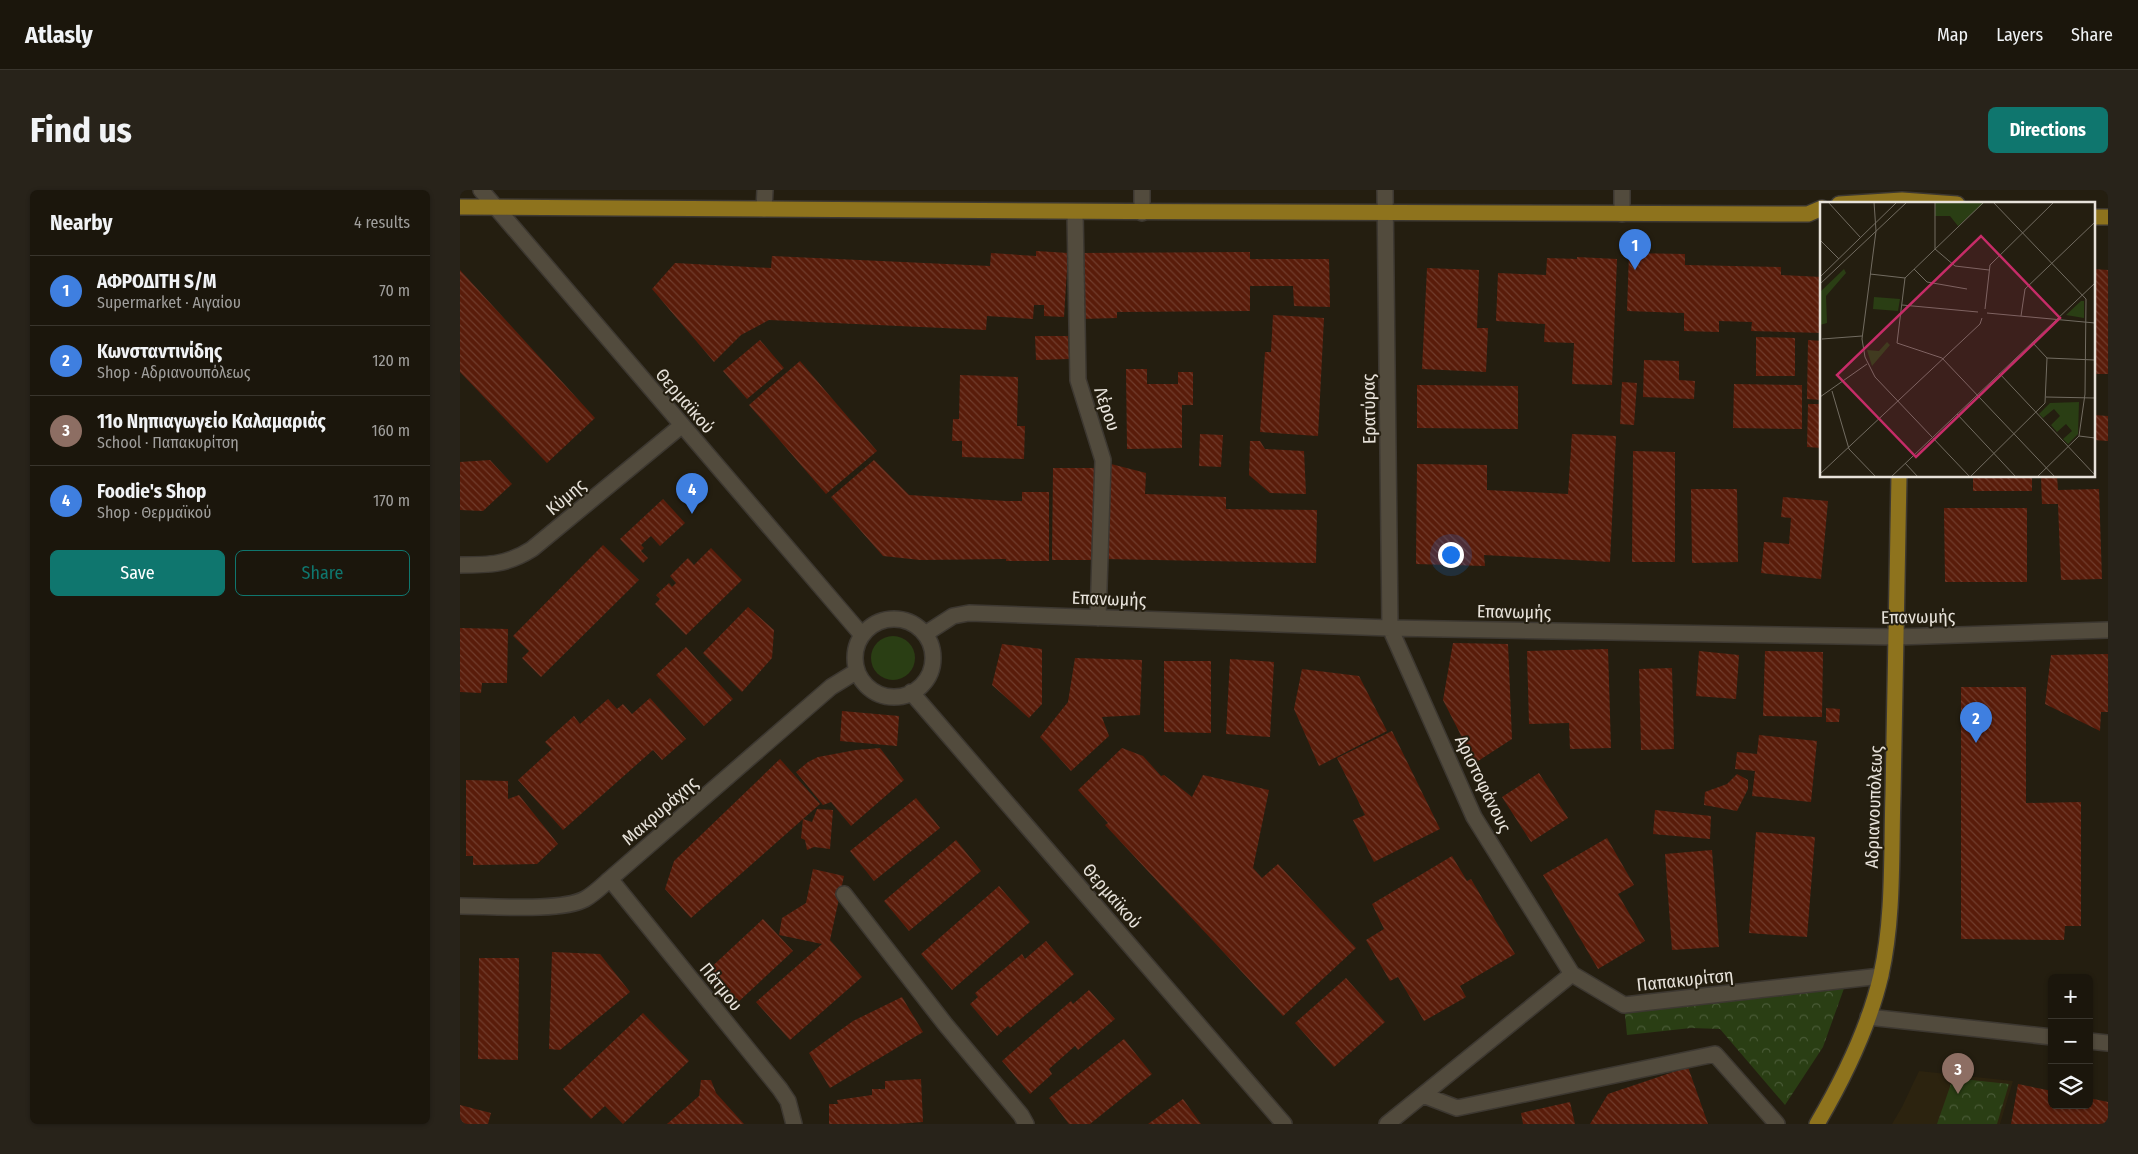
<!DOCTYPE html>
<html lang="en">
<head>
<meta charset="utf-8">
<style>
	:root { --surface:#1b160c; --page:#28231a; --text:#f1f3f6; --muted:#a09f9d; --line:#39352d; --accent:#0f766e }
	body { margin:0; font-family:"Fira Sans Condensed",sans-serif; background:var(--page); color:var(--text) }
	.controls { position:absolute; right:15px; bottom:15px; display:grid; overflow:hidden; border-radius:8px; box-shadow:0 1px 4px #0004 }
	.controls button { width:45px; height:45px; display:grid; place-items:center; padding:0; border:0; border-bottom:1px solid var(--line); background:var(--surface); color:var(--text); font:25px sans-serif }
	.you { position:absolute; left:990px; top:364px; width:18px; height:18px; margin:-12px; border:4px solid #fff; border-radius:50%; background:#1a73e8; box-shadow:0 0 0 8px #1a73e833 }
	.badge { display:grid; place-items:center; width:32px; height:32px; border-radius:50%; background:var(--accent); color:#fff; font-size:16px; font-weight:700 }
	.pin { position:absolute; translate:-50% -41px; filter:drop-shadow(0 1px 2px #0008) }
	.pin::after { content:''; position:absolute; top:26px; width:18px; height:15px; background:inherit; clip-path:polygon(0 0,100% 0,50% 100%) }
	.list { margin:0; padding:0; list-style:none }
	h2 { display:flex; justify-content:space-between; align-items:center; height:65px; margin:0; padding:0 20px; font-size:21px }
	h2 small { font-size:16px; font-weight:400; color:var(--muted) }
	.list li { display:grid; grid-template-columns:32px 1fr auto; gap:15px; align-items:center; box-sizing:border-box; height:70px; padding:0 20px; border-top:1px solid var(--line) }
	.list b { display:block; font-size:19px; white-space:nowrap }
	.list p { margin:0; font-size:16px; white-space:nowrap; color:var(--muted) }
	.list em { font-size:16px; font-style:normal; color:var(--muted) }
	.actions { display:flex; gap:10px; padding:15px 20px }
	.actions a { flex:1; padding:11px 0; border:1px solid var(--accent); border-radius:8px; text-align:center; font-size:18px; color:var(--accent) }
	.actions .main { background:var(--accent); color:#fff }
	.icon { flex:none; width:28px; height:28px; fill:none; stroke:currentColor; stroke-width:2; stroke-linecap:round; stroke-linejoin:round }
	.map { position:relative; flex:none; width:1648px; height:934px; overflow:hidden; border-radius:8px }
	header { display:flex; align-items:center; gap:30px; box-sizing:border-box; height:70px; padding:0 25px; background:var(--surface); border-bottom:1px solid var(--line) }
	header strong { font-size:24px }
	nav { display:flex; gap:28px; margin-inline-start:auto; font-size:18px }
	.intro { display:flex; align-items:center; justify-content:space-between; box-sizing:border-box; height:120px; padding:0 30px }
	h1 { margin:0; font-size:35px }
	.button { padding:12px 22px; border-radius:8px; background:var(--accent); color:#fff; font-size:18px; font-weight:700 }
	main { display:flex; gap:30px; padding:0 30px }
	aside { flex:1; background:var(--surface); border-radius:8px; box-shadow:0 1px 4px #0004 }
	.map>svg:first-child { display:block }
	.built { fill:#2c230f }
	.green { fill:#2a3e14 }
	.park { fill:url(#park-crowns) }
	.building { fill:url(#building-back-hatch) }
	.lines { fill:none; stroke-linecap:round; stroke-linejoin:round }
	.minor-casing { stroke:#3d3831; stroke-width:18 }
	.major-casing { stroke:#3d3831; stroke-width:18 }
	.minor { stroke:#524b3d; stroke-width:15 }
	.major { stroke:#8e731d; stroke-width:15 }
	.labels { text-anchor:middle; dominant-baseline:central; stroke-width:4; stroke-linejoin:round; paint-order:stroke }
	.street-label { font-size:18px; fill:#e7e2da; stroke:#241e10 }
	.inset-road { fill:none; stroke:#726c61; stroke-width:1 }
	.view { fill:#c62c68; fill-opacity:0.15; stroke:#c62c68; stroke-width:2.5 }
	.inset-edge { fill:none; stroke:#e7e2da; stroke-width:2.5 }
</style>
</head>
<body>
<header>
<strong>Atlasly</strong>
<nav><a>Map</a><a>Layers</a><a>Share</a></nav>
</header>
<div class="intro"><h1>Find us</h1><a class="button">Directions</a></div>
<main>
<aside>
<h2>Nearby<small>4 results</small></h2>
<ul class="list">
<li><span class="badge" style="background:#3f7fe0">1</span><div><b>ΑΦΡΟΔΙΤΗ S/M</b><p>Supermarket · Αιγαίου</p></div><em>70 m</em></li>
<li><span class="badge" style="background:#3f7fe0">2</span><div><b>Κωνσταντινίδης</b><p>Shop · Αδριανουπόλεως</p></div><em>120 m</em></li>
<li><span class="badge" style="background:#8d6e63">3</span><div><b>11ο Νηπιαγωγείο Καλαμαριάς</b><p>School · Παπακυρίτση</p></div><em>160 m</em></li>
<li><span class="badge" style="background:#3f7fe0">4</span><div><b>Foodie's Shop</b><p>Shop · Θερμαϊκού</p></div><em>170 m</em></li>
</ul>
<div class="actions"><a class="main">Save</a><a>Share</a></div>
</aside>
<div class="map">
<svg width="1648" height="934" viewBox="0 0 1648 934">
	<defs>
		<pattern id="park-crowns" width="20" height="18" patternUnits="userSpaceOnUse" patternTransform="scale(1.25)"><rect width="20" height="18" fill="#2a3e14"/><path d="M2 6a3 3 0 1 1 6 0M12 15a3 3 0 1 1 6 0" fill="none" stroke="#495a36"/></pattern>
		<pattern id="building-back-hatch" width="6" height="6" patternUnits="userSpaceOnUse" patternTransform="scale(1.25)"><rect width="6" height="6" fill="#591c0a"/><path d="M-1 5l2 2M0 0l6 6M5-1l2 2" fill="none" stroke="#713d2d"/></pattern>
	</defs>
	<rect width="100%" height="100%" fill="#241e10"/>
	<!-- built -->
	<path class="built" d="M1459 881 1553 891 1540 934H1432L1442 917Z"/>
	<!-- green -->
	<path class="green" d="M411 468a22 22 0 1 1 44 0a22 22 0 1 1-44 0Z"/>
	<!-- park -->
	<path class="park" d="M1387 790 1363 857 1325 915 1260 839 1231 838 1167 845 1164 815Z
		M1493 888 1549 894 1537 934H1477Z"/>
	<!-- building -->
	<path class="building" d="M576 61 608 63 604 127 584 126V115H574L573 129 527 126 526 140 309 130 281 145 254 172 192 99 215 73 311 78 312 66 530 76 531 63 576 66Z
		M790 62V69H869L870 117 834 116 833 96H790V121L657 122V128L621 129 620 63Z
		M1169 63 1225 64V75L1321 77V85L1362 87V143L1291 141 1292 132 1259 131V142L1224 141V123L1167 121Z
		M1117 67 1157 69 1152 195 1112 194 1114 153 1084 152 1085 134 1036 131 1038 83 1086 85 1087 68 1117 69Z
		M967 78 1019 80 1017 138H1028L1026 182 962 179Z
		M1634 79 1648 80V184H1634Z
		M0 80 135 228 87 273 0 182Z
		M813 125 864 128 858 246 800 242 805 162H811Z
		M575 146H608L609 169 576 170Z
		M1296 147 1335 148V186H1296Z
		M300 150 324 178 287 209 263 181Z
		M1348 150 1362 151V210L1347 209Z
		M1184 170 1219 171V190L1235 191 1234 209 1183 207Z
		M340 171 417 261 366 304 289 215Z
		M666 179H687V194H718V182H733V215H722V258L667 259Z
		M500 185 558 187 557 236H565L564 269 502 267V251H492L493 229H499Z
		M1162 192 1177 193 1174 235 1160 234Z
		M1274 194 1342 195V239L1273 238Z
		M957 195 1058 196V239L957 238Z
		M1348 214H1362V258L1347 257Z
		M1634 225 1648 226V251L1634 250Z
		M740 244 763 245 761 277 739 276Z
		M1112 244 1156 246 1150 372 1024 365 1025 376 956 374 957 274 1027 275V300L1108 304Z
		M790 251H800L805 259 844 261 846 304 810 303 789 285Z
		M1173 261 1215 262V372H1172Z
		M30 270 52 294 23 321 0 320V272Z
		M414 270 449 305 546 311H562V302H589V371H546V369L460 370 423 366 371 307Z
		M651 274 686 283 685 304 766 307V319L857 320 856 373 644 369 646 277Z
		M593 278H639L636 370H592Z
		M1513 286H1572V301H1513Z
		M1581 286H1597L1598 300 1639 299 1642 389 1601 390 1598 314H1582Z
		M1231 299H1277L1278 372 1232 373Z
		M1323 307 1368 311 1361 389 1301 383 1304 352 1329 354 1331 328 1321 327Z
		M203 309 225 333 200 356 191 346 181 355 184 358 181 361 188 368 183 373 160 349Z
		M1484 318H1567V392H1485Z
		M143 355 179 390 81 487 62 468 69 461 53 446Z
		M251 358 282 390 226 445 195 414 200 409 196 405 209 393 212 397 216 393 210 386 228 368 234 375Z
		M288 417 314 440 312 468 282 502 243 463Z
		M0 438 48 439 47 493H22L21 503 0 502Z
		M993 453 1048 454 1052 549 1015 573 983 510Z
		M542 454 582 459V514L569 528 532 495Z
		M226 457 273 509 244 536 196 485Z
		M1148 459 1151 558 1110 559 1109 533 1069 534 1067 461Z
		M1239 461 1279 465 1276 509 1236 506Z
		M1305 461 1363 462 1362 527 1303 526Z
		M1648 464V522H1641L1640 541 1585 514 1591 465Z
		M615 468 682 470 680 525 642 527 649 546 611 581 580 547 608 512Z
		M770 469 814 472 810 547 766 544Z
		M704 471H751V543L704 542Z
		M1212 478 1214 559 1181 560 1179 479Z
		M842 479 899 486 927 541 859 576 834 519Z
		M1501 497H1566V613L1621 612V736H1605L1604 750 1501 749Z
		M190 508 226 549 202 570 193 560 103 640 58 590 92 559 85 552 114 526 120 534 148 509 157 519 163 514 172 524Z
		M1366 518 1380 519 1379 532H1366Z
		M382 521 439 526 437 556 380 551Z
		M932 541 980 639 914 672 893 630 905 625 877 568Z
		M1299 545 1357 551 1351 612 1292 606 1295 581 1275 579 1277 562 1297 564Z
		M420 558 444 590 391 636 371 612 363 615 336 582 348 572 358 567 396 560Z
		M662 558 683 566 701 586 704 585 732 607 743 585 809 600 793 678 802 688 818 674 896 758 823 826 645 635 648 633 618 600Z
		M320 569 360 614 231 728 205 699 214 671Z
		M1079 583 1108 628 1071 652 1042 607Z
		M1277 584 1288 590V599L1277 621 1244 615 1245 602 1267 594Z
		M6 590 48 591V609L59 605 98 654 77 674 13 675V666H6Z
		M456 608 480 638 414 691 390 661Z
		M357 619 373 620 370 659 354 657 347 660 345 650 341 648 343 629 352 632Z
		M1195 620 1251 626 1250 649 1193 644Z
		M1296 642 1355 647 1347 747 1289 743Z
		M1147 648 1174 695 1158 704 1185 751 1138 779 1083 685Z
		M496 650 521 681 449 741 424 711Z
		M1252 660 1259 757 1212 760 1205 664Z
		M992 666 1007 691 1011 689 1055 764 1000 796 1006 807 964 831 938 787 930 791 906 750 924 739 912 714Z
		M353 679 384 686 370 750 402 787 330 850 296 812 362 754 319 745 322 728 346 713Z
		M539 696 570 732 492 800 461 764Z
		M303 729 333 761 275 815 245 783Z
		M586 751 614 784 550 838 548 836 537 846 510 814 518 807 515 803 562 764 565 769Z
		M92 762 140 764 170 802 100 860 89 859Z
		M19 768H59L58 870 18 869Z
		M886 788 925 832 874 877 835 833Z
		M629 800 655 829 618 860 615 856 589 879 592 884 570 904 542 871 611 811 613 814Z
		M442 807 463 842 370 898 349 863 393 831Z
		M183 823 229 871 163 934 145 916 131 929 103 899Z
		M664 849 692 884 630 934H609L589 908Z
		M1228 877 1248 934H1130L1148 904Z
		M461 889 463 932 435 934H369V914H378L377 910 412 905V899H425V891Z
		M241 890H251L256 903 284 934H207L239 906Z
		M1558 894 1592 901V915H1629V908L1648 912V934H1551Z
		M723 909 741 934H688Z
		M1110 912 1115 934H1063L1061 923Z
		M0 915 31 923 28 934H0Z"/>
	<g class="lines">
		<!-- minor casing -->
		<g class="minor-casing">
			<path id="minor" d="M21 0 402 445
				M925 0 930 438 1014 627 1112 784 1164 815 1421 786
				M304 19 305 0
				M615 22 618 190 643 270 638 428
				M682 23V0
				M1162 24V0
				M0 375C29 375 47 375 72 359L221 236
				M395 468a39 39 0 1 1 78 0a39 39 0 1 1-78 0Z
				M465 444 493 426 509 423 930 438 1437 447 1648 440
				M451 502 824 934
				M150 689 320 899 328 911 334 934
				M384 704 485 834 561 925 566 934
				M0 716C30 716 101 722 125 709 134 704 142 696 150 689L371 497 397 481
				M1408 827 1592 847
				M1629 851 1648 853
				M963 905 997 918 1255 864 1317 934
				M927 934 1112 784"/>
		</g>
		<!-- major casing -->
		<g class="major-casing">
			<path id="major" d="M1379 14 1442 10 1497 14
				M0 17C449 20 899 24 1348 24L1362 18
				M1634 27H1648
				M1357 934C1384 888 1409 837 1421 785 1434 727 1431 663 1433 604 1436 498 1438 392 1439 286"/>
		</g>
		<!-- minor -->
		<use href="#minor" class="minor"/>
		<!-- major -->
		<use href="#major" class="major"/>
	</g>
	<g class="labels">
		<!-- street labels -->
		<g class="street-label">
			<text transform="translate(225 211) rotate(49)">Θερμαϊκού</text>
			<text transform="translate(647 219) rotate(71)">Λέρου</text>
			<text transform="translate(909 219) rotate(-91)">Ερατύρας</text>
			<text transform="translate(106 307) rotate(-40)">Κύμης</text>
			<text transform="translate(649 409) rotate(2)">Επανωμής</text>
			<text transform="translate(1054 422) rotate(1)">Επανωμής</text>
			<text transform="translate(1458 427) rotate(-1)">Επανωμής</text>
			<text transform="translate(1023 594) rotate(64)">Αριστοφάνους</text>
			<text transform="translate(1414 617) rotate(-88)">Αδριανουπόλεως</text>
			<text transform="translate(200 621) rotate(-41)">Μακρυράχης</text>
			<text transform="translate(652 706) rotate(49)">Θερμαϊκού</text>
			<text transform="translate(1225 790) rotate(-6)">Παπακυρίτση</text>
			<text transform="translate(261 797) rotate(51)">Πάτμου</text>
		</g>
	</g>
	<!-- overview -->
	<g transform="translate(1360 12)">
		<rect width="275" height="275" fill="#241e10"/>
		<path d="M115 0 164 1 138 24 130 14H115Z" fill="#2a3e14"/>
		<path d="M24 67 26 71 6 94 7 121 0 123V90ZM54 95 80 97 78 109 53 107ZM261 99H264V116L246 113ZM67 140 70 143 52 164 47 148 59 149ZM259 200 258 232 248 242 243 237 252 229 246 222 237 230 231 223 240 214 234 207 223 216 219 212 230 201Z" fill="#2a3e14"/>
		<path class="inset-road" d="M8 0 40 35M54 0 56 29 42 137 45 155 55 175 150 275M115 0V47L135 64 169 68M173 0 266 97 265 192 259 234M0 38 19 57M94 67 107 80 147 87M50 72 85 76M0 75 77 0M85 76 77 141 122 156 235 275M85 76 164 0M0 82 87 0M82 103 158 110M165 107 170 63 234 0M167 111 275 121M201 114 205 87 275 20M2 137 42 134M212 140 227 156 275 158M179 171 275 273M12 189 29 247 56 275M0 195 47 162M226 195 275 196M137 212 196 275M259 234 275 236M85 261 98 275M0 272 160 122 162 116M71 275 275 81M150 275 225 201 227 156M217 275 259 234"/>
		<path class="view" d="M161 34 240 116 96 255 17 173Z"/>
		<rect width="275" height="275" class="inset-edge"/>
	</g>
</svg>
<div class="controls">
<button>+</button>
<button>−</button>
<button><svg class="icon" aria-label="layers" viewBox="0 0 24 24"><path d="M12 4l9 5-9 5-9-5zM3 14l9 5 9-5"/></svg></button>
</div>
<div class="you"></div>
<div class="pin badge" style="left:1175px;top:80px;background:#3f7fe0">1</div>
<div class="pin badge" style="left:1516px;top:553px;background:#3f7fe0">2</div>
<div class="pin badge" style="left:1498px;top:904px;background:#8d6e63">3</div>
<div class="pin badge" style="left:232px;top:324px;background:#3f7fe0">4</div>
</div>
</main>
</body>
</html>
